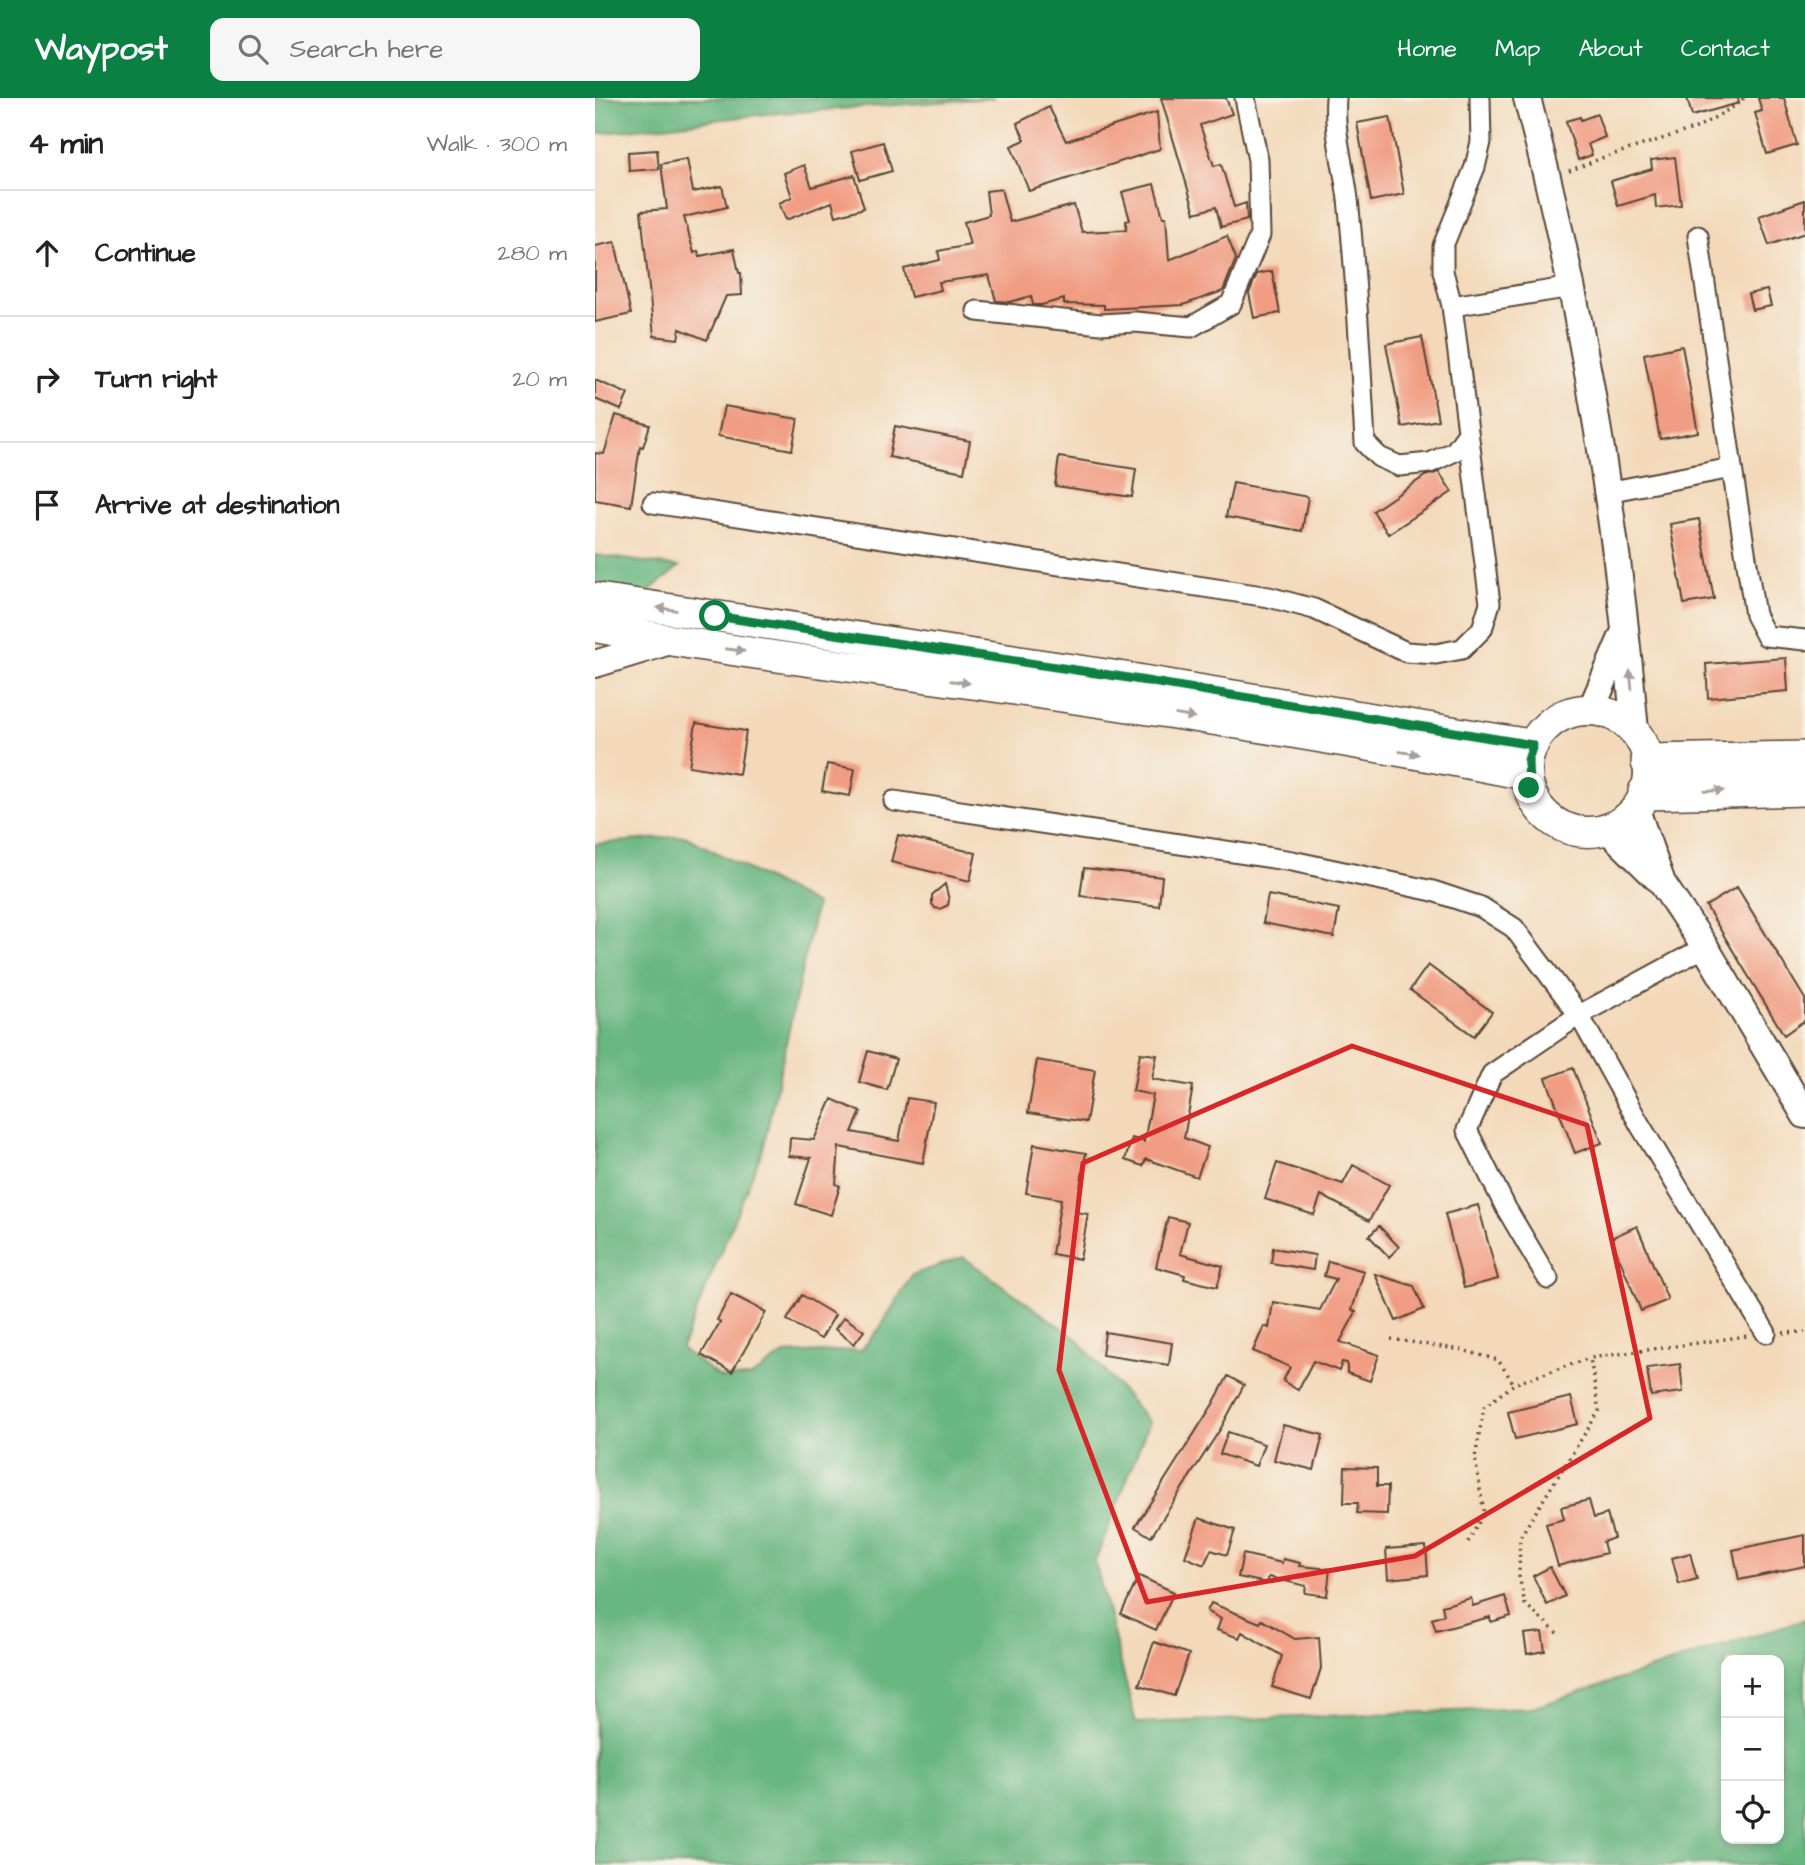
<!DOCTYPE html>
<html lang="en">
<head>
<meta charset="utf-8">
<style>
	:root { --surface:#fff; --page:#f6f6f6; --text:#222; --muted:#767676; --line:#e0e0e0; --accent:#0b8043 }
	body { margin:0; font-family:"Architects Daughter",sans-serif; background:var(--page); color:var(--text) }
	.controls { position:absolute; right:21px; bottom:21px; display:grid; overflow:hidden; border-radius:14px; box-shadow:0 4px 10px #0003 }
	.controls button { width:63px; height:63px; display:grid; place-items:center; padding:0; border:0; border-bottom:2px solid var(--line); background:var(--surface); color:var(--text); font:35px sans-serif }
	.stop { position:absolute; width:21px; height:21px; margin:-16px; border:5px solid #0b8043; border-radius:50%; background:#fff }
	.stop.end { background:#0b8043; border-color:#fff; box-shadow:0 2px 7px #0008 }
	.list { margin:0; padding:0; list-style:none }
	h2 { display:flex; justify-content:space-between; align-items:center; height:91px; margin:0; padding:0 28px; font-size:30px }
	h2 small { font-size:23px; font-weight:400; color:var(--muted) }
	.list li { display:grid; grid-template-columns:46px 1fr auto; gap:21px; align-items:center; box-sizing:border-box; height:126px; padding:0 28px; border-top:2px solid var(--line) }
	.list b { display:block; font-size:26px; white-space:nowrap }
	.list em { font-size:23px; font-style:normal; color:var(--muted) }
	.icon { flex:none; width:38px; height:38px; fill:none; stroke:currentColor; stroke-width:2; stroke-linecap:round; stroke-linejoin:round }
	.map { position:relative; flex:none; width:1210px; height:1767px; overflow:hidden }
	header { display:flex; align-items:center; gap:42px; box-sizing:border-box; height:98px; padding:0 35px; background:var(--accent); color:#fff }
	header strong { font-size:33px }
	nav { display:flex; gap:38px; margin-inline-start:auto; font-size:24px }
	.search { width:490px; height:63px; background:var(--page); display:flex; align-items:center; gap:18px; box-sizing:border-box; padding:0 24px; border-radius:14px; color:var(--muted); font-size:26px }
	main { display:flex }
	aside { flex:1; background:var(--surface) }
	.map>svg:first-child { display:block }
	.forest { fill:#67b680; stroke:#51704f; stroke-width:2; fill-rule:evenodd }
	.building { fill:#f19d83 }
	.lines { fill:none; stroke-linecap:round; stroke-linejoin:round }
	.street-casing { stroke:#574435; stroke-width:23 }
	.secondary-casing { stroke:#574435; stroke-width:30 }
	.primary-casing { stroke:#574435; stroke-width:33 }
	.highway-casing { stroke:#574435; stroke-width:38 }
	.path { stroke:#574435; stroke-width:3.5; stroke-dasharray:2 5; stroke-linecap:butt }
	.street { stroke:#fff; stroke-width:19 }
	.secondary { stroke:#fff; stroke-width:26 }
	.primary { stroke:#fff; stroke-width:30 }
	.highway { stroke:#fff; stroke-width:35 }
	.oneway { fill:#a79f9a }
	.route { stroke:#0b8043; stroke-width:9 }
	.marked { fill:none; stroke:#d62828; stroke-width:5; stroke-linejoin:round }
</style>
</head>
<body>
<header>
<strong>Waypost</strong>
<div class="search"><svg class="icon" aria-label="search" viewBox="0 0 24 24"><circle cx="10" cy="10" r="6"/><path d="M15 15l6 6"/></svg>Search here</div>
<nav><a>Home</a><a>Map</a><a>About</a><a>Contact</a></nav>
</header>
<main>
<aside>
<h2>4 min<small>Walk · 300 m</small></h2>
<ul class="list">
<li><svg class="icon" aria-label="ahead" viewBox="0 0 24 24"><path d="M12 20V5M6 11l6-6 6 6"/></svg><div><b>Continue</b></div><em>280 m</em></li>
<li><svg class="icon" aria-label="right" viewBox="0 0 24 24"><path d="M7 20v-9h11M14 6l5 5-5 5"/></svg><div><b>Turn right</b></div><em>20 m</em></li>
<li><svg class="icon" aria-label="arrive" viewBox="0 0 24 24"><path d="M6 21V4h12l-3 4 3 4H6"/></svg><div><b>Arrive at destination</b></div></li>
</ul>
</aside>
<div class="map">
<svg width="1210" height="1767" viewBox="0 0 1210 1767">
	<rect width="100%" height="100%" fill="#f7f3e8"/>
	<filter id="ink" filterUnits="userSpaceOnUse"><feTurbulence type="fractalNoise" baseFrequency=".0143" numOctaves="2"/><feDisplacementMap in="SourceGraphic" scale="14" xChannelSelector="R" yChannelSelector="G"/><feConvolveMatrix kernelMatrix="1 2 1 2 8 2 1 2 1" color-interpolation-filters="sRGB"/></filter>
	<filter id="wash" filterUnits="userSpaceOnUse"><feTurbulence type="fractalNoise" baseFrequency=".00686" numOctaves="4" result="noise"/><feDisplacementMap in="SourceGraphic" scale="28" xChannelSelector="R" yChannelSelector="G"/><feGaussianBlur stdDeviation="1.57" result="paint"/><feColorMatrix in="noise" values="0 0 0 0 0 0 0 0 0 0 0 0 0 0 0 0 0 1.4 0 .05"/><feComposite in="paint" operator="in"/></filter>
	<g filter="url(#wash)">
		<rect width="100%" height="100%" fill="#f3d9ba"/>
		<!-- forest -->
		<path class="forest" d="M0 0H400L171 16 0 36Z
			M0 457 84 469 0 536Z
			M90 738 221 807 168 1051 86 1251 126 1280 156 1279 189 1256 266 1252 285 1230 317 1177 368 1159 482 1241 554 1324 500 1464 541 1625 937 1610 1210 1521V1767H0V746ZM1131 1562H1184V1741H1131Z"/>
		<g id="blocks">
			<!-- building -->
			<path class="building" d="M566 0H631L637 16 605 27 619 68 626 66 639 109 651 105 652 122 626 129 621 109 600 115Z
				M1092 0H1143L1144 5 1097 18Z
				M1163 0H1189L1202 47 1172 56 1160 15 1167 13Z
				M454 9 471 43 562 14 565 51 434 93 416 48 430 42 422 25Z
				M1002 16 1010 39 993 46 997 57 983 62 971 23 985 19 986 22Z
				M795 19 809 96 776 103 762 25Z
				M288 44 297 73 265 82 257 53Z
				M62 52 64 71 34 73 33 54Z
				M1080 59 1086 107 1061 110 1060 97 1023 108 1016 83 1057 71 1056 62Z
				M92 61 98 94 127 88 132 109 89 119 99 155 103 153 105 158 139 151 144 175H146L147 197 131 198 112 242 85 231 83 241 59 238 46 113 72 111 66 66Z
				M209 67 217 89 259 77 269 110 241 118 237 104 191 122 184 105 197 99 189 75Z
				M559 86 568 119H571L574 162 632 138 641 161 628 193 588 207 509 211V207L469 206V201L446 207H438L436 198 415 204 401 203 394 177 344 184 346 192 316 199 309 171 345 162 343 153 375 147 369 124 394 117 391 93 406 91 415 124 479 107 487 134 531 132V123L535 122 527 94Z
				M1210 102V135L1174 147 1164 118Z
				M20 144 36 216 0 224V148Z
				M677 173 685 215 659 220 654 195 662 176Z
				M1172 192 1176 208 1157 212 1153 196Z
				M827 239 843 322 807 329 791 246Z
				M1087 248 1103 334 1065 341 1049 256Z
				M0 282 33 296 26 312 0 301Z
				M129 308 203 321 197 352 123 338Z
				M21 317 55 327 48 349 45 348 36 408 0 402V355L9 356Z
				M300 328 375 343 369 374 294 359Z
				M464 359 541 371 537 399 460 388Z
				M844 374 857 394 793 436 778 413 830 378Z
				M638 385 713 399 707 433 631 419Z
				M1104 421 1119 501 1089 506 1075 426Z
				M1191 560 1193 593 1113 600 1111 566Z
				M101 625 151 633 144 676 94 668Z
				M232 666 260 671 255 698 227 693Z
				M303 737 381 755 375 783 296 764Z
				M489 770 567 779 564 808 485 798Z
				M350 786 354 802 353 807 345 811 340 810 337 806V797Z
				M1142 789 1210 901V922L1189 937 1111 808Z
				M673 797 744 811 739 839 668 825Z
				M833 867 897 914 879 938 815 892Z
				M273 953 301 961 292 992 264 984Z
				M545 955 562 957 557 981 598 988 589 1040 613 1049 602 1079 551 1061 548 1068 530 1062 537 1040 549 1044 558 997 538 993Z
				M442 962 500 972 491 1024 433 1015Z
				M978 970 1007 1045 980 1055 951 980Z
				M312 1000 339 1004 328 1065 244 1049 241 1086 245 1088 236 1117 201 1106 216 1060 194 1058 195 1040 219 1042 237 1001 266 1014 257 1034 304 1043Z
				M439 1046 491 1055 481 1114 493 1116 485 1161 457 1156 466 1101 431 1095Z
				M682 1065 748 1086 758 1067 794 1087 774 1123 726 1097 719 1117 670 1101Z
				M883 1107 903 1181 869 1190 850 1116Z
				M573 1119 593 1124 585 1156 628 1168 622 1189 589 1181 590 1177 561 1169Z
				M784 1128 804 1149 794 1159 774 1138Z
				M1042 1128 1073 1202 1046 1213 1016 1140Z
				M678 1150 720 1157 718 1172 676 1165Z
				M733 1163 769 1173 757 1212 761 1214 745 1244 784 1257 775 1283 752 1275V1265L747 1264 744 1273 718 1263 703 1292 688 1283 695 1269 658 1253 669 1228 674 1230 678 1204 725 1212 741 1181 729 1178Z
				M780 1176 819 1188 829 1211 801 1223Z
				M136 1196 171 1214 137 1274 106 1257 125 1224 122 1222Z
				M207 1197 240 1217 226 1241 192 1222Z
				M249 1219 269 1233 259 1246 240 1231Z
				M510 1234 577 1245 574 1267 507 1257Z
				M1085 1266 1088 1294 1056 1298 1052 1270Z
				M633 1278 649 1287 626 1330 556 1439 540 1429 618 1306Z
				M976 1299 983 1326 920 1341 913 1314Z
				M688 1327 728 1337 719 1372 679 1362Z
				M633 1334 669 1346 661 1368 625 1356Z
				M750 1369 782 1370V1388H793L792 1416 762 1415 763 1405H749Z
				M994 1402 999 1420 1012 1416 1019 1440 1008 1444 1011 1455 963 1468 951 1426 969 1421 966 1409Z
				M604 1420 640 1432 632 1457 616 1452 609 1467 590 1459Z
				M1210 1437V1468L1144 1482 1138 1452Z
				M831 1448 833 1477 793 1481 791 1451Z
				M1095 1455 1102 1481 1084 1486 1077 1460Z
				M648 1456 687 1465 688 1461 705 1465 704 1468 735 1471 732 1498 710 1495 711 1488 674 1479 672 1485 643 1479Z
				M955 1469 970 1498 952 1507 938 1478Z
				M544 1478 579 1494 561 1532 526 1516Z
				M910 1498 916 1518 896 1524 895 1519 841 1533 837 1521 849 1517 847 1508 876 1500 878 1508Z
				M616 1505 665 1525 667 1522 700 1541 724 1539 726 1570 716 1601 677 1589 687 1558 647 1534 644 1540 622 1532 626 1521 612 1513Z
				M947 1534 950 1553 932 1556 929 1536Z
				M559 1544 594 1556 579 1598 544 1587Z"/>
		</g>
	</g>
	<g filter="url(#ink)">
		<use href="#blocks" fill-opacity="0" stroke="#574435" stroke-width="2"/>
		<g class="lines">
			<!-- street casing -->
			<g class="street-casing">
				<path id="street" d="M741 0C738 38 751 73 754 111 762 189 766 267 770 345L784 359 804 368 835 365 860 353 873 335
					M1103 138 1137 370
					M857 208 977 189
					M382 213 506 226 540 224 596 229 636 206 665 137 663 62 650 0
					M1012 394 1137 370 1160 517 1171 538 1210 542
					M58 405 674 499 719 511 811 554 841 556 867 551 887 531 895 505 857 208 848 173V148L880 69 886 44 885 0
					M299 703 697 763 838 793 886 809 919 830 984 917 1045 1027 1171 1235
					M953 1181 911 1110 872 1032 897 976 984 917 1110 849"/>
			</g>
			<!-- secondary casing -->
			<g class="secondary-casing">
				<path id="secondary" d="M932 0C987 207 1022 420 1040 633
					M0 566 75 543
					M996 612 1029 535
					M1041 712 1067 785 1110 849 1210 1017
					M1012 731 1061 779"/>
			</g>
			<!-- primary casing -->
			<g class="primary-casing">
				<path id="primary" d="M0 500 521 578 938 647
					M0 529C129 553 259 569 388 587 570 613 752 641 932 677
					M932 673a61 61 0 1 1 122 0a61 61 0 1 1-122 0Z"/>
			</g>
			<!-- highway casing -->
			<g class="highway-casing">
				<path id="highway" d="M1054 664 1210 661
					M1051 694 1210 690"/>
			</g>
			<!-- path -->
			<path class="path" d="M974 73 1007 60 1101 30 1147 4 1148 0
				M1188 1235 1210 1234
				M796 1241 867 1252 903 1262 919 1286
				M873 1444 889 1415 880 1360 889 1309 919 1286 995 1260
				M962 1535 930 1506 924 1478 925 1439 1004 1313 995 1260 1152 1238"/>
			<!-- street -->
			<use href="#street" class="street"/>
			<!-- secondary -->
			<use href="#secondary" class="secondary"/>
			<!-- primary -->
			<use href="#primary" class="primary"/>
			<!-- highway -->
			<use href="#highway" class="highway"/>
		</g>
		<!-- one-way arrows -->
		<defs><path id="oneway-solid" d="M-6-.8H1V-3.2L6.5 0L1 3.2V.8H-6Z" transform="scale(1.75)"/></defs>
		<g class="oneway">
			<use href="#oneway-solid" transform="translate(72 511) rotate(-171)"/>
			<use href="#oneway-solid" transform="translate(140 552) rotate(8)"/>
			<use href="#oneway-solid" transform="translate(1036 582) rotate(-95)"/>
			<use href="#oneway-solid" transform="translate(365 584) rotate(8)"/>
			<use href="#oneway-solid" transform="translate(590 618) rotate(9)"/>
			<use href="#oneway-solid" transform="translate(814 655) rotate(9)"/>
			<use href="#oneway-solid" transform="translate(1119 693) rotate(-2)"/>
		</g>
	</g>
	<g class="lines" filter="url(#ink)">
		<!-- route -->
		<path class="route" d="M120 518 521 578 938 647 933 662 934 690"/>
	</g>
	<!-- marked area -->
	<path class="marked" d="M757 948 992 1027 1055 1320 820 1458 552 1504 464 1272 488 1065Z"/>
</svg>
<div class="controls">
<button>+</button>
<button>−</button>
<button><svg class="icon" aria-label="locate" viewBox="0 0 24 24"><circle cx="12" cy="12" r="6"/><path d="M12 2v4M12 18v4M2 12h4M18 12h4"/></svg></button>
</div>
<div class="stop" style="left:120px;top:518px"></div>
<div class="stop end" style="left:934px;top:690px"></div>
</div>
</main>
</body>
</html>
